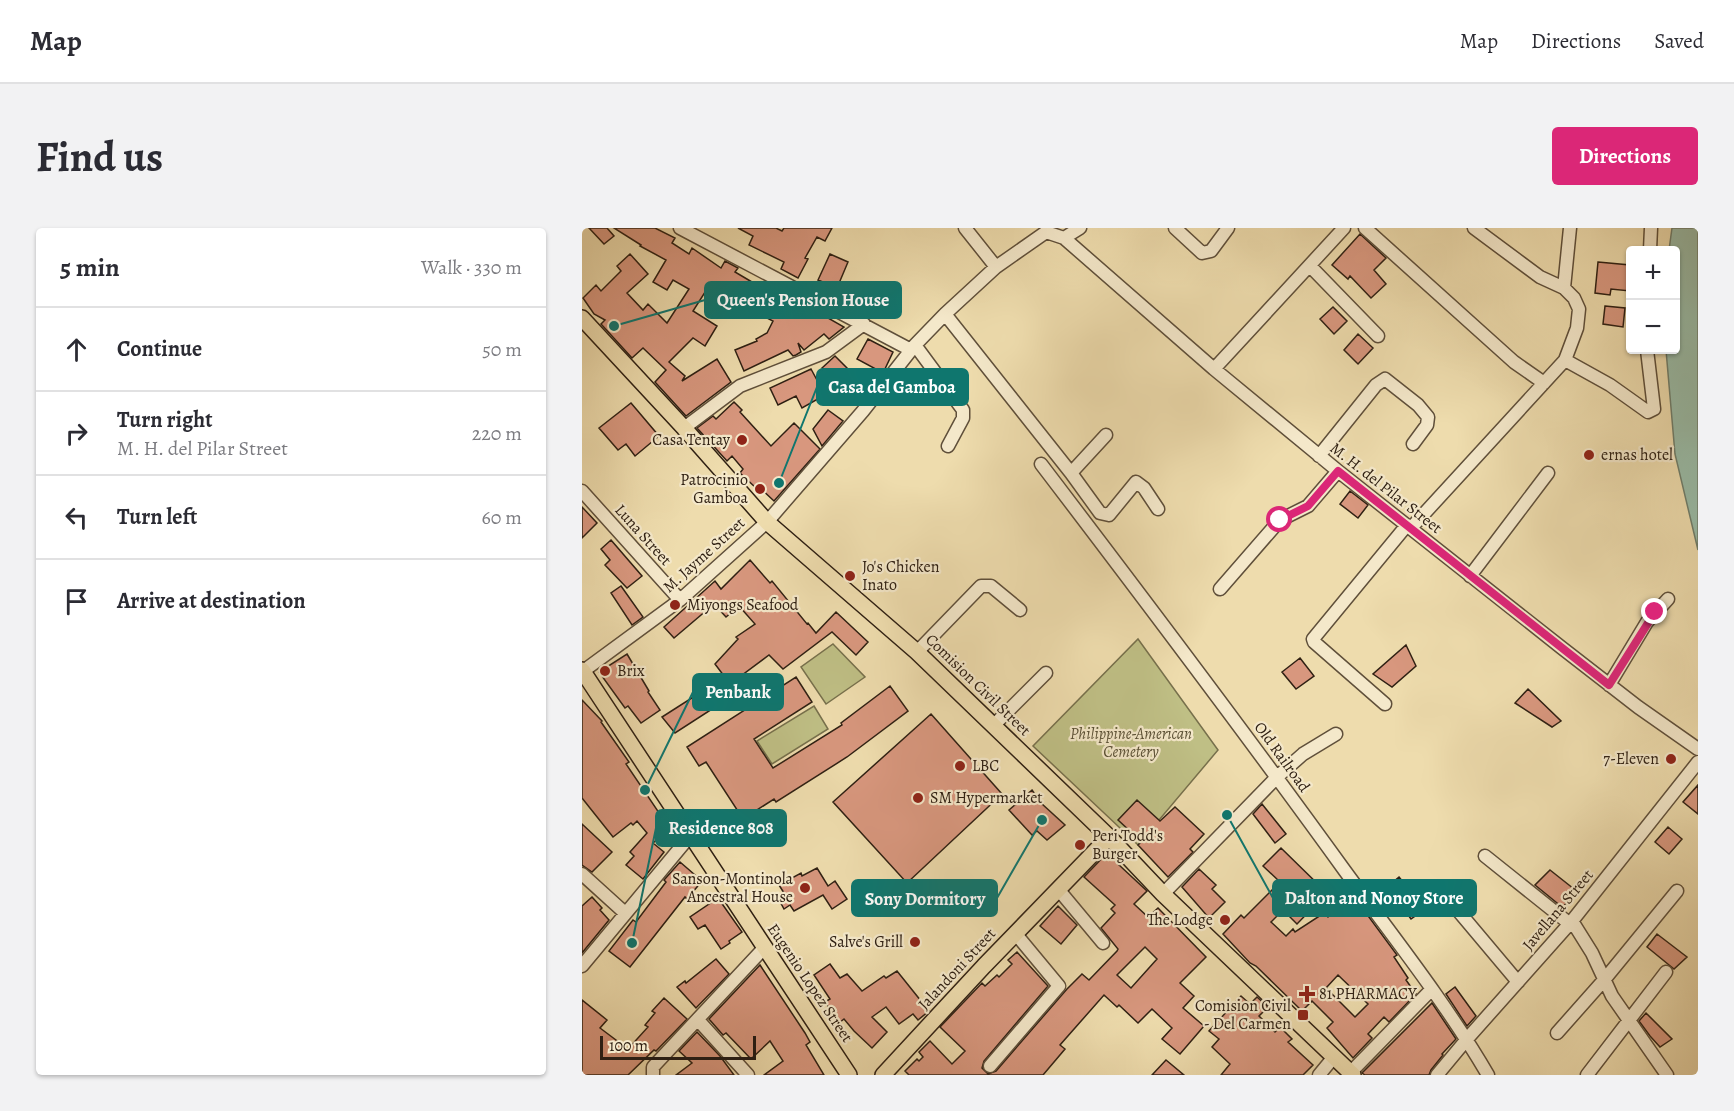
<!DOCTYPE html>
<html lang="en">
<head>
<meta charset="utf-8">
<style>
	:root { --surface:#fff; --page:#f2f2f3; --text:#2b2b33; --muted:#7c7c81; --line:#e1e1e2; --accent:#db2777 }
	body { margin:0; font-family:Alegreya,serif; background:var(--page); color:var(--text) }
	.controls { position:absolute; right:18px; top:18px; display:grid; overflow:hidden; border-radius:6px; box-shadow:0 2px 4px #0004 }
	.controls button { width:54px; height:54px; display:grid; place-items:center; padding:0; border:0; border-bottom:2px solid var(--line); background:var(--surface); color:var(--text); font:30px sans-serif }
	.scale { position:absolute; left:18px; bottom:15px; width:156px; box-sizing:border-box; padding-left:6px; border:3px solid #2f2013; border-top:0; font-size:16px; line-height:21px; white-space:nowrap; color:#2f2013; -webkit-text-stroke:4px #f4e8ca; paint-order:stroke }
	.stop { position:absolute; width:18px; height:18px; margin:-14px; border:4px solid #db2777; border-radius:50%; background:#fff }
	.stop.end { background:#db2777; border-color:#fff; box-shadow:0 2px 6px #0008 }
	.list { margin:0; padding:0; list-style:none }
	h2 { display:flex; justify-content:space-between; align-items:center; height:78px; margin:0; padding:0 24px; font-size:26px }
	h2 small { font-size:20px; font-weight:400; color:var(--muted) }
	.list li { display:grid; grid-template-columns:39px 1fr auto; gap:18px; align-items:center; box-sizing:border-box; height:84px; padding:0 24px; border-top:2px solid var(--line) }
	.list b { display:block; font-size:22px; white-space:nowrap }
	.list p { margin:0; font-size:20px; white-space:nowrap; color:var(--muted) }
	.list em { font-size:20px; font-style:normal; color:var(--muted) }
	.icon { flex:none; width:33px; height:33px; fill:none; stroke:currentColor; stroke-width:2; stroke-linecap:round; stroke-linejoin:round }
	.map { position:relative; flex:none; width:1116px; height:847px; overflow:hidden; border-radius:6px }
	header { display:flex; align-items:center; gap:36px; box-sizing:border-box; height:84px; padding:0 30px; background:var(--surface); border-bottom:2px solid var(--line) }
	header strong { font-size:28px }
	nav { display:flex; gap:33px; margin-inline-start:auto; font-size:21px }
	.intro { display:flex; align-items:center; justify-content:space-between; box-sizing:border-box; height:144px; padding:0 36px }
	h1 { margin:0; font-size:42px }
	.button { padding:15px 27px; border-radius:6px; background:var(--accent); color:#fff; font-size:21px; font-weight:700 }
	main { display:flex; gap:36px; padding:0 36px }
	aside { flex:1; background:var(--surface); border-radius:6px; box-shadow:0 2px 4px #0004 }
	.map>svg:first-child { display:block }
	.green { fill:#bfbf85; stroke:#77704c; stroke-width:1.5 }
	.water { fill:#99bca8; stroke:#6f7e6c; stroke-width:1.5 }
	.building { fill:#d8977e; stroke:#2f2013; stroke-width:1.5; fill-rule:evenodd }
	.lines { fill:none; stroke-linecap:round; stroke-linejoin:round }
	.minor-casing { stroke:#5f4f3a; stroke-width:15 }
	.major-casing { stroke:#2f2013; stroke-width:18 }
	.minor { stroke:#f4e8ca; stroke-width:12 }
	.major { stroke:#eedcad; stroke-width:15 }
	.route { stroke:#db2777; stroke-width:8 }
	.poi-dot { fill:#8f2418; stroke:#f4e8ca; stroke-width:2 }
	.labels { text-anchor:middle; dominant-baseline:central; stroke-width:4.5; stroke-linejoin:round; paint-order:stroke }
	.poi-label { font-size:16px; fill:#2f2013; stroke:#f4e8ca; text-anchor:start }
	.street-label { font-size:16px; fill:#2f2013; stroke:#f4e8ca }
	.park-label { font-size:16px; font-style:italic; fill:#5a5035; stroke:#f4e8ca }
	.leader { fill:none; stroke:#0f766e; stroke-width:2 }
	.callout-dot { fill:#0f766e; stroke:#f4e8ca; stroke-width:2 }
	.callout { fill:#0f766e; stroke:#0f766e; stroke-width:2 }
	.callout-label { font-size:18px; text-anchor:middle; font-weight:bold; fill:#fff }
</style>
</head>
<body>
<header>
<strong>Map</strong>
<nav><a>Map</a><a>Directions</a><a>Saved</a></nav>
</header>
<div class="intro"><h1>Find us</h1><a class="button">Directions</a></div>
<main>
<aside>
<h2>5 min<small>Walk · 330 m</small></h2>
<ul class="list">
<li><svg class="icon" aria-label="ahead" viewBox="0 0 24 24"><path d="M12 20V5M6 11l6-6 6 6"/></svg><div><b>Continue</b></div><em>50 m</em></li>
<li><svg class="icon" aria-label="right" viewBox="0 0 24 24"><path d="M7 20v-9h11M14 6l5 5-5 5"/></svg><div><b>Turn right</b><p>M. H. del Pilar Street</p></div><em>220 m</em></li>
<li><svg class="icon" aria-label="left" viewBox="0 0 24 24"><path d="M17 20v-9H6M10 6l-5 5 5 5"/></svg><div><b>Turn left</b></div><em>60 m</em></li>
<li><svg class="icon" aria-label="arrive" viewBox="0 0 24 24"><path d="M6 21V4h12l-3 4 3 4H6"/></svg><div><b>Arrive at destination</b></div></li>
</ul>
</aside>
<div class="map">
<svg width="1116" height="847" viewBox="0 0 1116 847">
	<rect width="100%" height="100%" fill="#eedcad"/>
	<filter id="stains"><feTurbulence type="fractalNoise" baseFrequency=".00333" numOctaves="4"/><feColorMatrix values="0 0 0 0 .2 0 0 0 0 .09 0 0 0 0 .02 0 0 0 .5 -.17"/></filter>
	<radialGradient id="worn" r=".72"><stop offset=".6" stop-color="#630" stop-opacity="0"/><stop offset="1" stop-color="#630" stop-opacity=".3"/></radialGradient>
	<!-- green -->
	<path class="green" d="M556 411 636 522 556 617 451 518Z
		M251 416 283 449 244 476 219 439Z
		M232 478 246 501 190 536 175 513Z"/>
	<!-- water -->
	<path class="water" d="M1090 0H1116V322L1093 226 1084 122H1094V22H1087Z"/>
	<!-- building -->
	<path class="building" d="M7 0H25L32 8 22 16Z
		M32 0H73L93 10 90 15 107 26 110 20 139 40 143 33 156 40 153 44 175 57 202 71 204 69 225 78 262 99 247 111 242 106 222 122 216 115 219 124 214 127 211 128 206 122 162 143 153 122 175 113 174 111 185 105 191 93 166 80 165 83 125 61 111 83 135 98 123 118 111 110 87 134 103 148 100 153 135 131 149 154 104 188 73 154 84 142 61 120 50 130 19 96 23 92 12 86 1 70 14 57 19 63 39 43 35 38 48 26 66 46 45 65 61 82 66 76 85 95 107 61 91 52 85 62 71 54 84 32 58 18 59 17Z
		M156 0H194L200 3 202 0H250L243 13 235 9 223 30 226 31 216 50 199 41 202 34 167 17 171 8Z
		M778 6 804 30 792 42 804 56 789 70 768 48 766 51 750 37Z
		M248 26 266 34 255 60 236 52Z
		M1016 34 1048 37V63L1029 61 1028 67 1013 65Z
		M1023 78 1043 80 1041 99 1021 96Z
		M751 79 765 93 752 106 738 91Z
		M776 106 791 120 776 136 762 122Z
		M286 111 311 124 301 145 275 131Z
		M253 128 268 143 255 156 240 140Z
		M229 141 243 167 220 180 214 168 196 177 188 160Z
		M152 174 160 182 158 184 189 218 212 195 238 221 192 273 176 258 174 260 158 245 161 241 150 228 145 233 115 200 131 188 134 191Z
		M49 175 77 208 53 228 44 216 36 222 17 200Z
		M246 182 261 193 240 218 231 201Z
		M768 263 786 277 776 290 758 276Z
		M0 279 15 295 0 310Z
		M29 312 60 348 45 360 23 337 28 332 19 321Z
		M168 332 188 355 190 353 225 396 226 395 234 405 254 384 286 414 274 427 250 404 201 441 187 427 148 456 133 436 156 411 154 409 173 396 157 378 144 389 132 376 92 410 82 399 133 353 139 361Z
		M39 358 61 389 50 397 29 365Z
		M824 417 834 438 810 459 791 446Z
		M45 426 67 463 66 464 78 482 59 495 46 478 43 480 17 444Z
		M718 430 732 448 714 461 700 444Z
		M214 449 230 474 172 511 191 540 260 497 259 495 308 458 326 483 265 529 194 574 192 571 161 591 124 534 117 538 105 519Z
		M130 457 141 474 93 505 80 489Z
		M946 461 979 493 970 499 933 475Z
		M0 472 20 493 19 494 47 534 44 536 88 601 71 615 82 624 61 651 44 637 52 628 48 624 65 605 55 593 51 597 49 595 31 609 0 570Z
		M349 486 420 566 325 655 251 574Z
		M1116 557V586L1101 574Z
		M450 562 459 575 483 597 465 612 455 603 450 607 427 582Z
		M555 572 578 593 593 579 622 606 608 621 611 624 586 649 556 617 558 615 549 607 550 605 536 592Z
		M680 576 704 606 693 615 671 586Z
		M0 596 30 624 10 644 0 637Z
		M1086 599 1100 611 1087 626 1073 614Z
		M699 620 745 665 715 696 701 682 689 694 704 708 711 701 713 704 742 685 746 689 763 671 770 666 815 727 812 729 826 750 824 752 834 766 807 794 802 789 786 806 790 810 771 830 745 800 751 794 730 773 720 783 674 738 668 735 641 706 659 687 662 690 698 654 681 638ZM756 747 786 776 773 789 744 760Z
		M527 623 538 634 536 636 565 663 552 676 566 689 576 680 624 729 598 755 612 768 601 780 622 798 598 826 580 811 590 800 570 781 556 795 537 777 535 779 522 767 478 817 483 821 461 847H327L323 843 335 831 337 833 341 829 337 824 348 813 370 836 383 823 358 799 400 755 403 758 415 747 417 749 430 736 426 732 435 724 466 758 402 833 400 840 406 846 414 843 485 761 500 746 507 752 535 723 536 721 519 700 533 685 529 681 533 677 502 649ZM563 719 575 731 549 760 535 747Z
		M98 634 120 653 105 671 103 669 48 739 27 723 51 692 54 694 84 654 82 652Z
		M235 640 246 658 253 653 265 671 250 681 241 667 212 683 208 677 202 681 195 668 202 665 197 657 219 645 220 648Z
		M617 641 634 657 630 661 643 674 627 690 600 659Z
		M968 642 997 665 980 679 953 657Z
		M817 649 843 681 829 691 805 659Z
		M10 669 20 680 18 682 27 692 0 725V678Z
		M136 670 160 704 147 713 148 715 139 721 123 697 116 701 108 689Z
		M476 678 495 697 479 716 458 698Z
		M1075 706 1105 729 1092 741 1065 719Z
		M134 731 147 746 114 780 95 759 103 753 104 755Z
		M248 736 258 750 265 746 280 763 302 748 304 750 315 743 347 783 336 792 331 786 317 796 304 779 290 789 305 804 290 820 272 803 262 791 257 795 243 774 248 771 232 747Z
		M178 737 223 805 228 814 224 817 242 847H182L201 833 188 813 169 831 144 805 141 807 127 791Z
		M873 759 894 788 885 798 864 766Z
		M659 768 668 776 675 769 686 779 677 788 693 804 698 799 710 811 706 814 731 837 721 847H639L648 836 630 819 637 811 627 803Z
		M82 770 105 791 74 823 72 822 46 847H0V772L25 792 18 800 46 821 66 799 63 797 73 785 70 783Z
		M850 775 874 811 860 826 861 827 849 842 847 847H783L780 845Z
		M1064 785 1090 811 1078 819 1068 808 1057 793Z
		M115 804 138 828 152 847H94L110 835 97 823Z
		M584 832 602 847H570Z"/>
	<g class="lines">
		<!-- minor casing -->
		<g class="minor-casing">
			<path id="minor" d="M98 0 329 122
				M383 0 414 39
				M593 0 620 25 629 23 646 0
				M783 0 932 134 962 155
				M482 10 498 0
				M1068 22 1069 0
				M728 38 796 108
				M982 60 988 0
				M363 86 489 245 518 285 527 287 554 254 562 260 576 281
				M333 117 381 182V190L366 218
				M983 132 1028 157 1066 184 1072 181 1065 122
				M632 141 762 0
				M102 200 158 158 244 124 282 96
				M737 228 794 157 803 151 836 177 846 189 845 197 831 216
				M459 236C562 371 664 506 763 643 812 710 864 775 906 847
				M489 245 524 207
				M0 263 98 372
				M829 300 983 132 995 100 997 81 992 70 982 60 958 49 892 0
				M888 348 966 245
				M638 361 698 292 726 278 756 243
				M335 424 399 358H409L438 382
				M0 444 98 372 185 294 281 183 333 117 363 86 414 39 464 4 482 10 632 141 756 243 980 420 1056 479 1116 521
				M1027 457 1065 394 1086 371
				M803 476 732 414 731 411 825 297
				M411 498 464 445
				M903 628 988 696
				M0 646 43 685
				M476 661 521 715
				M581 666 695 549 721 526 754 506
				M862 666 936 754
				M990 693 1010 725 1030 768 1085 847
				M0 738 108 608
				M116 792 166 847
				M975 805 1022 752 1095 663
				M408 838 477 758 433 705
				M768 845 850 761
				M71 847V839L182 720
				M737 847 751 830
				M855 847 885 811 990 693 1116 534
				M1005 847 1084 744"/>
		</g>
		<!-- major casing -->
		<g class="major-casing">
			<path id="major" d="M0 90 102 200 185 294 335 424 527 609 581 666 771 847
				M0 442 267 847
				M301 847 402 738 527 609"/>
		</g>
		<!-- minor -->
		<use href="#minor" class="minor"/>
		<!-- major -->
		<use href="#major" class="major"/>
	</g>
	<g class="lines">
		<!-- route -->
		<path class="route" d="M698 292 726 278 756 243 1027 457 1073 384"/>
	</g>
	<!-- markers -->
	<g class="poi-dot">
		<circle cx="160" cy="212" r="6"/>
		<circle cx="1007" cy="227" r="6"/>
		<circle cx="178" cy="261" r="6"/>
		<circle cx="268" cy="348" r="6"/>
		<circle cx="93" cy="377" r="6"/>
		<circle cx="23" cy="443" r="6"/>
		<circle cx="1089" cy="531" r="6"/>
		<circle cx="378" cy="538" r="6"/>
		<circle cx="336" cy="570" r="6"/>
		<circle cx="498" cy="617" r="6"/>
		<circle cx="223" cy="660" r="6"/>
		<circle cx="643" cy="692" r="6"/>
		<circle cx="333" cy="714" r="6"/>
		<path d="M722 757h6v6h6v6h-6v6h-6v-6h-6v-6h6z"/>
		<rect x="715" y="781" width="12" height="12" rx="3"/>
	</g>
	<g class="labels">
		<!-- poi labels -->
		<g class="poi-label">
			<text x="148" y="212" text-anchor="end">Casa Tentay</text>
			<text x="1019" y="227">ernas hotel</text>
			<text x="166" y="252" text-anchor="end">Patrocinio<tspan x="166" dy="18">Gamboa</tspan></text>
			<text x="280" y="339">Jo's Chicken<tspan x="280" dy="18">Inato</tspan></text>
			<text x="105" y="377">Miyongs Seafood</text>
			<text x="35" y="443">Brix</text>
			<text x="1077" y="531" text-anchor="end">7-Eleven</text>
			<text x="390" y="538">LBC</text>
			<text x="348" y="570">SM Hypermarket</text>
			<text x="510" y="608">Peri Todd's<tspan x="510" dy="18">Burger</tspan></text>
			<text x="211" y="651" text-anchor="end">Sanson-Montinola<tspan x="211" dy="18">Ancestral House</tspan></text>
			<text x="631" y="692" text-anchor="end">The Lodge</text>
			<text x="321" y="714" text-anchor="end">Salve's Grill</text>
			<text x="737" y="766">81 PHARMACY</text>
			<text x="709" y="778" text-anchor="end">Comision Civil<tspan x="709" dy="18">- Del Carmen</tspan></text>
		</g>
		<!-- street labels -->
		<g class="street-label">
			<text transform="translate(804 260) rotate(38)">M. H. del Pilar Street</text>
			<text transform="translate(61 307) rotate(48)">Luna Street</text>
			<text transform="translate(122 327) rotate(-42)">M. Jayme Street</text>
			<text transform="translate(396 457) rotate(44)">Comision Civil Street</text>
			<text transform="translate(700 529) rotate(54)">Old Railroad</text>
			<text transform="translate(976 682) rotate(-50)">Javellana Street</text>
			<text transform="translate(375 741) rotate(-47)">Jalandoni Street</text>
			<text transform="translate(228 755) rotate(56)">Eugenio Lopez Street</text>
		</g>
		<!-- park labels -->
		<g class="park-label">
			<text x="549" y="506">Philippine-American<tspan x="549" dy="18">Cemetery</tspan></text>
		</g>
	</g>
	<!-- callouts -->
	<path class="leader" d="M32 98L123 72M197 255L235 159M63 562L111 464M50 715L74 600M645 587L691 670M460 592L415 670"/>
	<g class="callout-dot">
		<circle cx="32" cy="98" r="6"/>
		<circle cx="197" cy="255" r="6"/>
		<circle cx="63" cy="562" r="6"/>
		<circle cx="50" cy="715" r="6"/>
		<circle cx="645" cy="587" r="6"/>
		<circle cx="460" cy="592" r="6"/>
	</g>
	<g class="callout">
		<rect x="123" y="54" width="196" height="36" rx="6"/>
		<rect x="235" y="141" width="151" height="36" rx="6"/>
		<rect x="111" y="446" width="90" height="36" rx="6"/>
		<rect x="74" y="582" width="130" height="36" rx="6"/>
		<rect x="691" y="652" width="203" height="36" rx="6"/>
		<rect x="270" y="652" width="145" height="36" rx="6"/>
	</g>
	<g class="callout-label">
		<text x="221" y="78">Queen's Pension House</text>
		<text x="310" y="165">Casa del Gamboa</text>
		<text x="156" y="470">Penbank</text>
		<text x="139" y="606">Residence 808</text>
		<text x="792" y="676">Dalton and Nonoy Store</text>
		<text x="343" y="677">Sony Dormitory</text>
	</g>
	<rect width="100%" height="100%" filter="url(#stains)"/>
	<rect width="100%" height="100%" fill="url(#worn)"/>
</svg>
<div class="controls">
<button>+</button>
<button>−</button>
</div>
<div class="scale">100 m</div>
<div class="stop" style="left:698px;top:292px"></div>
<div class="stop end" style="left:1073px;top:384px"></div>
</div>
</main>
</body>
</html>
